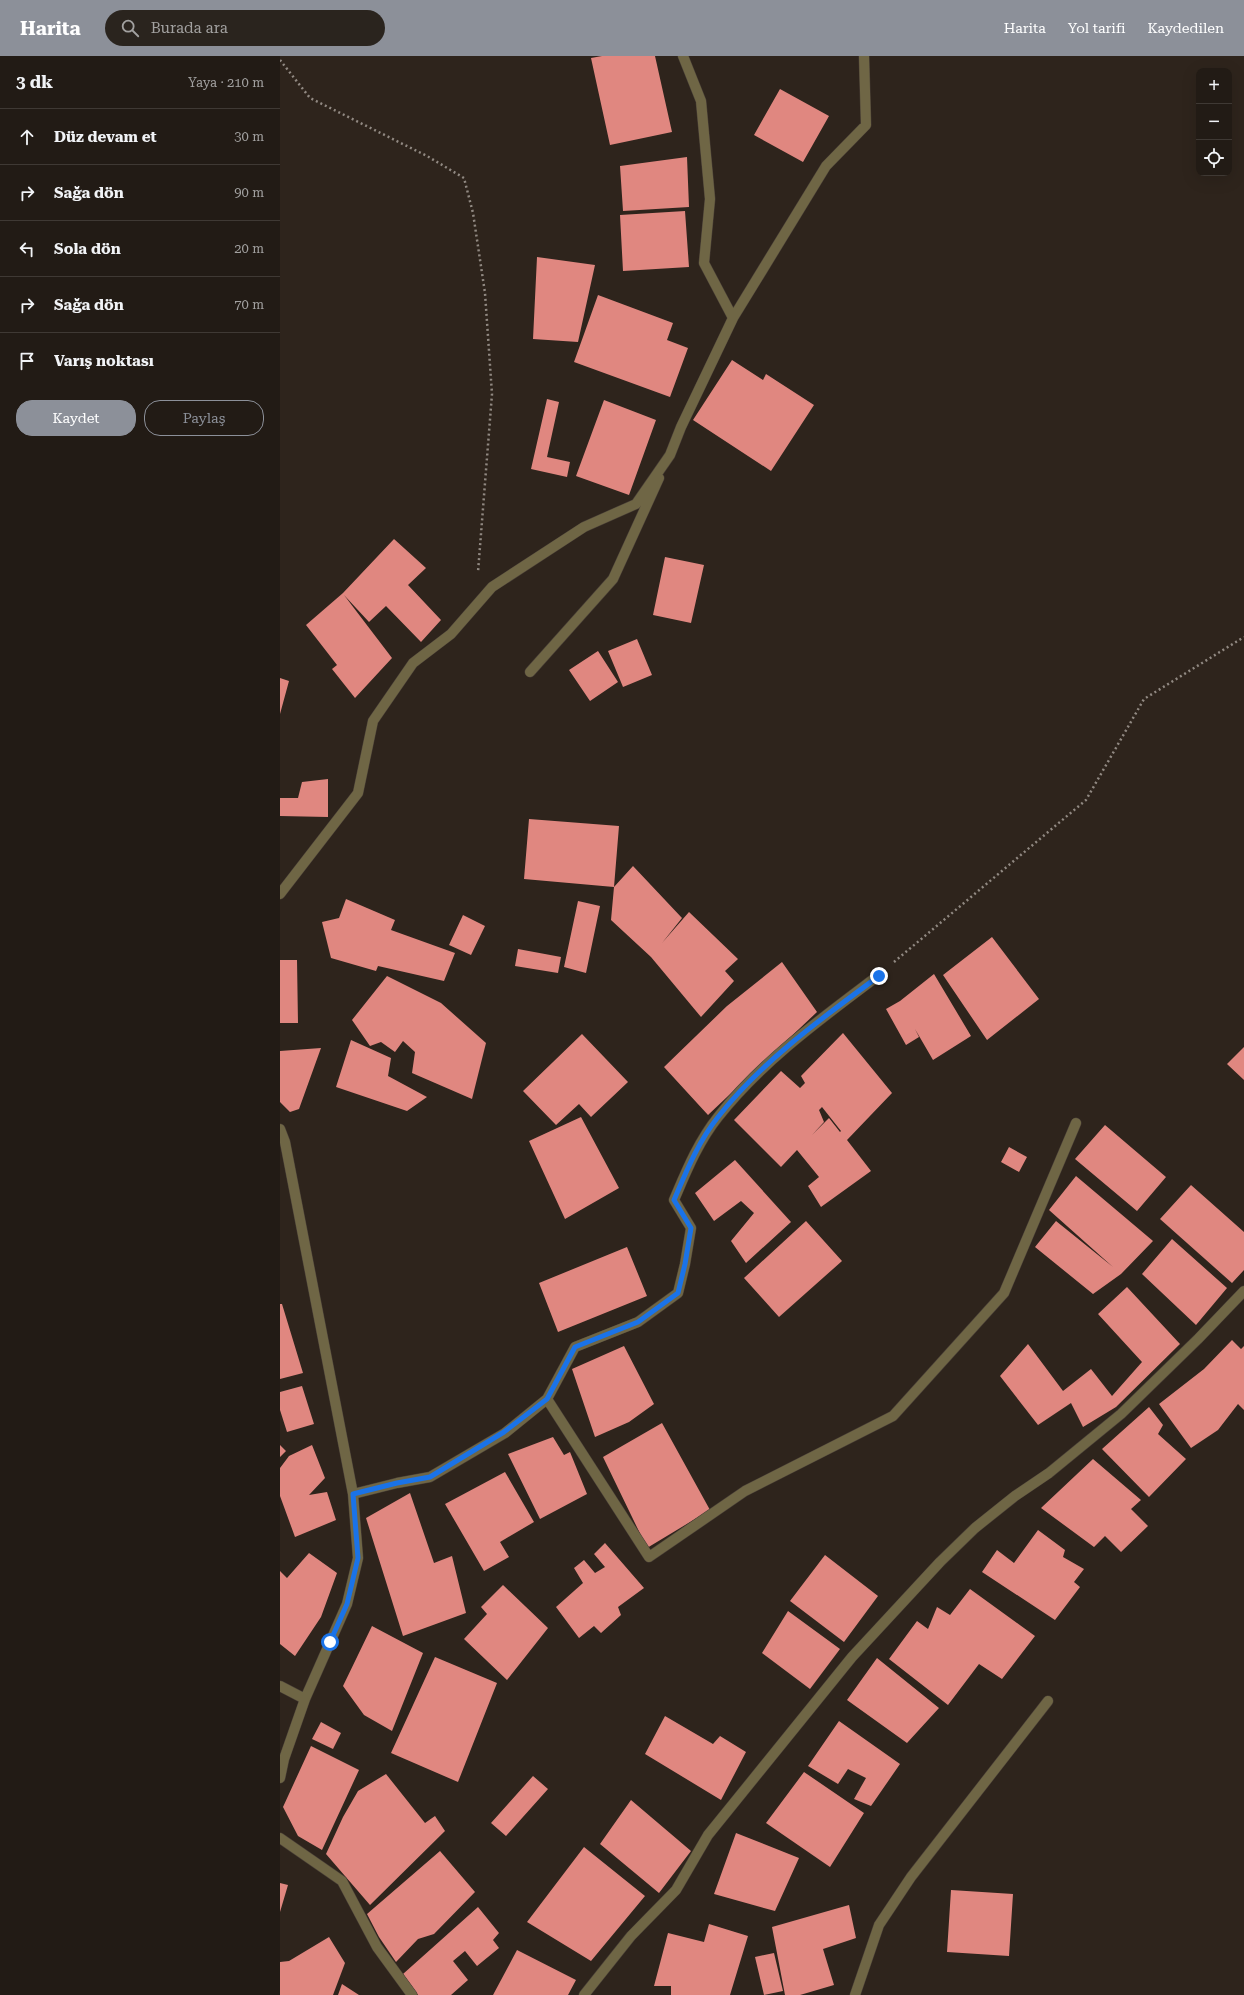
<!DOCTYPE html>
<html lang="tr">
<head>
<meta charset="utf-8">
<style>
	:root { --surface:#221b15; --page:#2a241e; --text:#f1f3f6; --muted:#a2a1a0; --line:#3f3934; --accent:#8c9099 }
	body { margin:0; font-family:"Roboto Serif",serif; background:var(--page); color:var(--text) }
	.controls { position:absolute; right:12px; top:12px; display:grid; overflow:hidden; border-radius:8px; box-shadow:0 4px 16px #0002 }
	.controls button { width:36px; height:36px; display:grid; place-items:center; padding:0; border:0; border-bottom:1px solid var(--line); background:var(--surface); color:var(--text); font:20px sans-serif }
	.stop { position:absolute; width:12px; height:12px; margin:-9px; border:3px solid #1a73e8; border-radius:50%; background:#fff }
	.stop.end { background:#1a73e8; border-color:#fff; box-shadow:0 1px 4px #0008 }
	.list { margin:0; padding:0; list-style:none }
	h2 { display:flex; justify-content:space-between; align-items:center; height:52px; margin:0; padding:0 16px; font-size:17px }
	h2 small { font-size:13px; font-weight:400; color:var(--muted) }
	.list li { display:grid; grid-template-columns:26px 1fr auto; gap:12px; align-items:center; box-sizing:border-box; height:56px; padding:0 16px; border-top:1px solid var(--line) }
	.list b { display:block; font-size:15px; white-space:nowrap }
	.list em { font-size:13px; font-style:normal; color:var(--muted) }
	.actions { display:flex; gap:8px; padding:12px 16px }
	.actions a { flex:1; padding:9px 0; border:1px solid var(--accent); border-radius:16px; text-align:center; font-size:14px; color:var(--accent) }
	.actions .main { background:var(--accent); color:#fff }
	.icon { flex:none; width:22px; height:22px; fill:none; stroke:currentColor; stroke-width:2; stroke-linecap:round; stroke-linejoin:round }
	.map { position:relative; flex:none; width:964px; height:1939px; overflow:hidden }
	header { display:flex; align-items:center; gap:24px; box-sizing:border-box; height:56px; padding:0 20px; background:var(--accent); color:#fff }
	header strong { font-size:19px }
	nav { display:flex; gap:22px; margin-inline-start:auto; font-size:14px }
	.search { width:280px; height:36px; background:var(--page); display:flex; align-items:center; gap:10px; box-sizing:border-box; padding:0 14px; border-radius:22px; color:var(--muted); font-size:15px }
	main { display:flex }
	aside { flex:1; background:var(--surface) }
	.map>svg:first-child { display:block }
	.building { fill:#e08780; fill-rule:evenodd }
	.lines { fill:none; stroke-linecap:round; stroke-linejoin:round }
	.street-casing { stroke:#493f37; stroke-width:11 }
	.path { stroke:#918982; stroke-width:2.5; stroke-dasharray:2 3; stroke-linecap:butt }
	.street { stroke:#6f6645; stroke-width:10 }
	.route { stroke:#1a73e8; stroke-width:5 }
</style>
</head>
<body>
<header>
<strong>Harita</strong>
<div class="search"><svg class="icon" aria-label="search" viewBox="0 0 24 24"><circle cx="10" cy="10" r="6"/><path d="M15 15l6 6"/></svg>Burada ara</div>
<nav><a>Harita</a><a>Yol tarifi</a><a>Kaydedilen</a></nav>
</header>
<main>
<aside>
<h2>3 dk<small>Yaya · 210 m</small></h2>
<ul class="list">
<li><svg class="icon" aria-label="ahead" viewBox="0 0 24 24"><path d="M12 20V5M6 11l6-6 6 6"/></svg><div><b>Düz devam et</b></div><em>30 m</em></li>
<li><svg class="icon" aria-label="right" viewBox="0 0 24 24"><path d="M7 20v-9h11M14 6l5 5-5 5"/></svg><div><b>Sağa dön</b></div><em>90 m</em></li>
<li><svg class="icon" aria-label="left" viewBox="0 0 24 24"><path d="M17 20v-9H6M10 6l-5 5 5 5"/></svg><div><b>Sola dön</b></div><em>20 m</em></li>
<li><svg class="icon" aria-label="right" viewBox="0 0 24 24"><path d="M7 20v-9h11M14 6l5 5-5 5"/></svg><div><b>Sağa dön</b></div><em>70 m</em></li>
<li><svg class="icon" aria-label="arrive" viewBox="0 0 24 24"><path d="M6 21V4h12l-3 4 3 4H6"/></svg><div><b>Varış noktası</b></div></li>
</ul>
<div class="actions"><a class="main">Kaydet</a><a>Paylaş</a></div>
</aside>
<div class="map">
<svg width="964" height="1939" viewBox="0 0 964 1939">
	<rect width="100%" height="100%" fill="#2e241c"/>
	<!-- building -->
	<path class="building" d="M322 0H375L392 76 330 89 311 2Z
		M500 33 549 60 523 106 474 79Z
		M407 101 409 151 343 155 340 110Z
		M405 155 409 211 343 215 340 159Z
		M257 201 315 209 298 286 253 283Z
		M318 239 393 267 387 284 408 292 390 341 294 306Z
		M452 304 483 324 486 318 534 349 491 415 413 364Z
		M267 343 279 346 267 401 290 406 287 421 251 413Z
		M324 344 376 364 349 439 296 420Z
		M114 483 146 512 128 529 161 564 141 586 106 550 89 566 64 539 112 602 75 642 52 613 57 609 26 569 63 537Z
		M385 501 424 509 411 567 373 559Z
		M357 583 372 619 343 631 328 595Z
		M318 595 338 626 310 645 289 614Z
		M0 622 9 625 0 658Z
		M48 723V761L0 760V742H18L22 726Z
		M249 763 339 770 334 831 353 810 402 862 382 887 409 856 458 903 445 915 454 925 421 961 371 901 331 864 334 831 244 823Z
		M66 843 115 864 111 874 175 897 164 925 98 910 96 915 51 902 42 866 59 862Z
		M298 845 320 850 306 917 284 911Z
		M183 859 205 870 191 899 169 889Z
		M712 881 759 943 707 984 663 919Z
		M238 893 281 901 278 917 235 910Z
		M0 904H17L18 967H0Z
		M502 906 537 956 428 1059 384 1011 447 950Z
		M654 918 691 980 653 1004 635 973 639 981 626 989 606 953 620 945Z
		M107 920 161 947 206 987 192 1043 132 1017 135 996 123 985 115 996 101 986 90 990 72 964Z
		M563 977 612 1037 567 1084 591 1115 541 1151 528 1130 539 1121 517 1094 501 1111 454 1064 501 1015 520 1032 525 1027 521 1020ZM542 1051 561 1075 560 1076 549 1062 532 1079 544 1066 539 1054Z
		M302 978 348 1026 311 1061 299 1048 276 1069 243 1035Z
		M71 984 111 1002 108 1020 147 1041 127 1055 56 1031Z
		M964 991V1024L947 1008Z
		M41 992 19 1053 10 1056 0 1046V995Z
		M301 1061 339 1132 285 1163 249 1085Z
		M825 1069 886 1121 857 1155 795 1103Z
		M729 1091 747 1101 739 1116 721 1106Z
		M455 1104 511 1166 466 1207 451 1185 474 1157 461 1145 434 1165 415 1137Z
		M796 1120 873 1185 841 1218 813 1238 755 1191 776 1165 833 1211 769 1154Z
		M911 1129 964 1176V1214L952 1227 880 1163Z
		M526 1165 562 1205 499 1261 464 1222Z
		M892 1183 947 1232 916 1269 862 1218Z
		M347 1191 367 1240 278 1276 259 1227Z
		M847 1231 900 1288 836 1351 803 1371 791 1347 758 1369 720 1320 748 1288 783 1335 811 1313 832 1340 862 1306 818 1258Z
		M0 1248H2L23 1317 0 1323Z
		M952 1284 961 1293 964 1290V1354L958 1348 938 1374 911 1392 879 1348 924 1313Z
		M344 1290 374 1348 349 1366 315 1381 292 1313Z
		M22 1330 34 1368 7 1376 0 1354V1336Z
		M869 1351 883 1369 878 1378 906 1403 869 1441 822 1393Z
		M382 1367 430 1454 367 1492 323 1401Z
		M273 1381 284 1399 290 1396 307 1438 260 1463 228 1398Z
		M0 1389 6 1395 0 1401Z
		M32 1389 45 1422 29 1439 47 1436 56 1464 15 1481 0 1440V1412L9 1400Z
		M813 1403 861 1444 851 1453 868 1470 841 1496 825 1480 814 1491 761 1452Z
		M225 1416 254 1466 220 1486 229 1501 204 1515 165 1448Z
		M130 1437 154 1507 172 1500 186 1557 123 1580 86 1462Z
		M758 1474 785 1494 783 1501 804 1513 794 1526 800 1531 775 1564 702 1516 717 1494 734 1507Z
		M325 1487 364 1532 338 1551 341 1559 321 1577 314 1570 299 1582 276 1551 303 1527 294 1512 304 1504 315 1517 325 1511 314 1498Z
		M29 1497 57 1517 41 1561 15 1600 0 1588V1515L7 1522Z
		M545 1499 598 1540 564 1586 510 1545Z
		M223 1529 268 1572 227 1624 184 1583 207 1558 201 1551Z
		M690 1533 755 1580 722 1623 699 1608 668 1649 609 1603 637 1565 648 1573 657 1551 670 1559Z
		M508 1555 560 1593 530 1633 482 1597Z
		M92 1570 143 1597 112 1675 84 1659 63 1630Z
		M155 1601 217 1627 178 1726 111 1697Z
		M597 1602 659 1652 627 1687 567 1644Z
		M385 1660 433 1688 440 1680 466 1696 441 1744 365 1698Z
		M559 1665 620 1708 591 1750 574 1743 586 1722 568 1713 558 1728 528 1710Z
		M41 1666 61 1677 53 1693 32 1683Z
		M31 1690 79 1714 42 1794 18 1780 3 1751Z
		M524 1716 584 1757 550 1811 486 1767Z
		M106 1718 145 1767 155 1760 165 1775 90 1849 46 1798 63 1761 78 1735Z
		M253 1720 268 1733 226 1780 211 1767Z
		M351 1744 411 1795 379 1837 320 1788Z
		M456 1777 519 1802 495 1855 434 1838Z
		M304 1791 365 1840 311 1905 247 1866Z
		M160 1795 195 1836 154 1878 138 1883 116 1906 99 1881 87 1858Z
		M0 1827 8 1829 0 1856Z
		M671 1834 733 1838 729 1900 667 1896Z
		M569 1849 576 1882 543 1893 554 1929 520 1939H505L492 1871Z
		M198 1851 219 1877 213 1884 219 1892 197 1910 185 1895 173 1905 188 1924 171 1939H138L123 1918Z
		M429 1868 468 1880 450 1939H391V1930H374L388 1877 424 1886Z
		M49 1881 65 1907 53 1939H0V1906L9 1905Z
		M237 1894 296 1924 288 1939H213Z
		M494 1897 503 1935 484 1939 475 1901Z
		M62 1928 79 1939H58Z"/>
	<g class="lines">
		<!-- street casing -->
		<g class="street-casing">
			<path id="street" d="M453 262 546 110 586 69 584 0
				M250 616 333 523 379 422
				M0 838 78 737 93 665 133 607 171 578 212 531 304 471 356 448 390 399 401 371 453 262 424 207 430 143 421 45 403 0
				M0 1073 5 1086 73 1438 78 1502 67 1548 25 1643 4 1703 0 1722
				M267 1343 369 1501 465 1435 613 1360 724 1237 796 1067
				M73 1438 117 1427 150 1421 225 1377 267 1343 295 1291 358 1266 398 1237 405 1208 411 1172 394 1144C406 1116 418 1086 438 1061 482 1005 542 962 599 919
				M0 1630 25 1643
				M0 1782 62 1825 97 1891 132 1939
				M304 1939 351 1880 396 1834 428 1779 572 1601 660 1506 695 1472 735 1440 769 1417 841 1358 918 1283 964 1235
				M575 1939 599 1869 631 1821 768 1645"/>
		</g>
		<!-- path -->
		<path class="path" d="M0 4 30 42 147 100 184 122 193 157 205 237 212 338 198 516
			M614 906 806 744 864 643 964 581"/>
		<!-- street -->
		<use href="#street" class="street"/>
	</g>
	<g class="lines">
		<!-- route -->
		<path class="route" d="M50 1586 67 1548 78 1502 73 1438 117 1427 150 1421 224 1376 267 1343 295 1291 358 1266 398 1237 405 1208 411 1172 394 1144C406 1116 418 1086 438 1061 482 1005 542 962 599 920"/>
	</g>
</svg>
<div class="controls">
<button>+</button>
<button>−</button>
<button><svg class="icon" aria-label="locate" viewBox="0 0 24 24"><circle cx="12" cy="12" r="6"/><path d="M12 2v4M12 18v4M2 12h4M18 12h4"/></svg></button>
</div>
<div class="stop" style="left:50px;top:1586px"></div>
<div class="stop end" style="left:599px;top:920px"></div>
</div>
</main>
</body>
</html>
